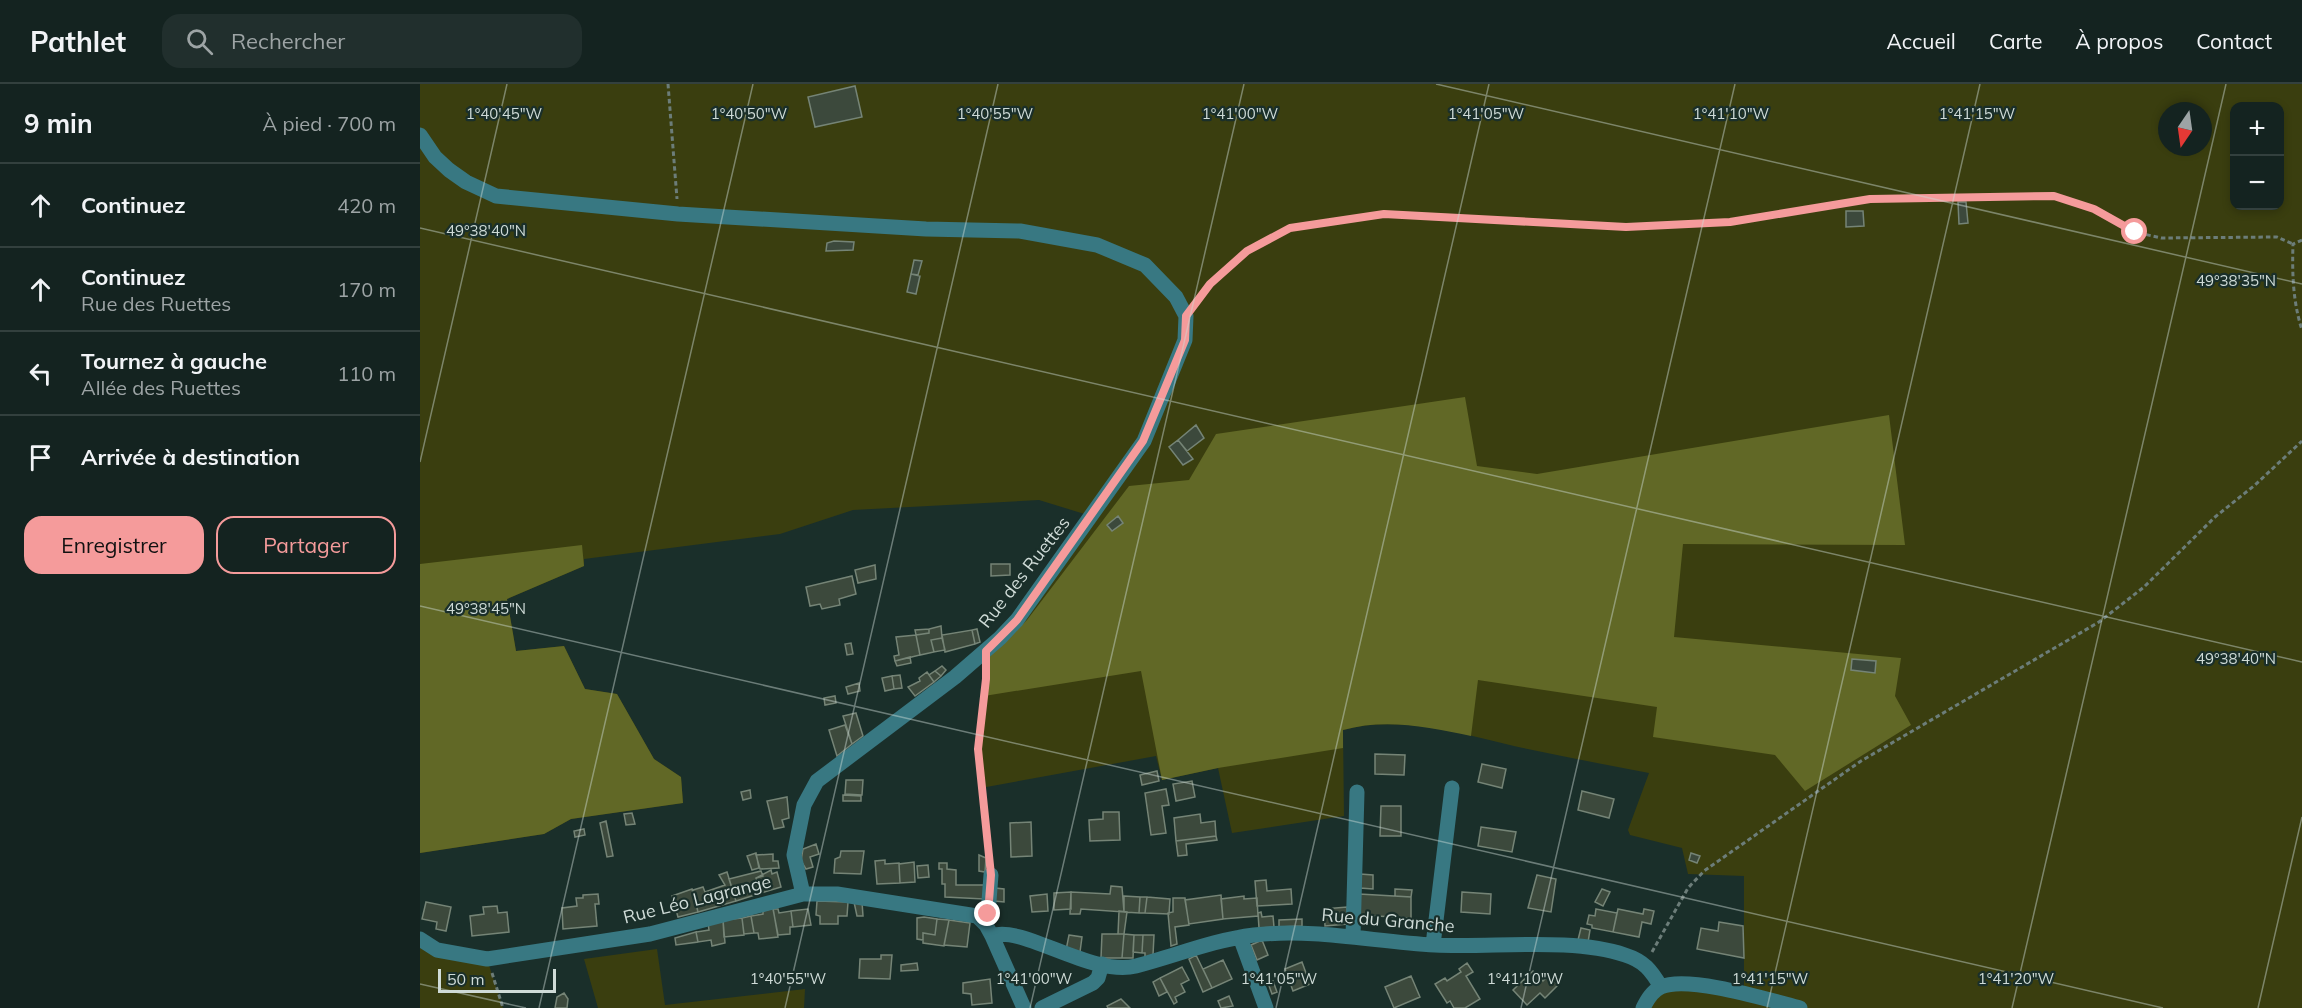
<!DOCTYPE html>
<html lang="fr">
<head>
<meta charset="utf-8">
<style>
	:root { --surface:#142320; --page:#212f2d; --text:#f1f3f6; --muted:#9da4a5; --line:#33403e; --accent:#f59b9b }
	body { margin:0; font-family:Mulish,sans-serif; background:var(--page); color:var(--text) }
	.controls { position:absolute; right:18px; top:18px; display:grid; overflow:hidden; border-radius:12px; box-shadow:0 3px 9px #0003 }
	.controls button { width:54px; height:54px; display:grid; place-items:center; padding:0; border:0; border-bottom:2px solid var(--line); background:var(--surface); color:var(--text); font:30px sans-serif }
	.compass { position:absolute; left:1738px; top:18px; width:54px; height:54px; border-radius:50%; background:var(--surface); box-shadow:0 3px 9px #0003; rotate:193deg }
	.scale { position:absolute; left:18px; bottom:15px; width:118px; box-sizing:border-box; padding-left:6px; border:3px solid #cfdbd7; border-top:0; font-size:16px; line-height:21px; white-space:nowrap; color:#cfdbd7; -webkit-text-stroke:4px #1a2f2a; paint-order:stroke }
	.stop { position:absolute; width:18px; height:18px; margin:-14px; border:4px solid #f59b9b; border-radius:50%; background:#fff }
	.stop.end { background:#f59b9b; border-color:#fff; box-shadow:0 2px 6px #0008 }
	.list { margin:0; padding:0; list-style:none }
	h2 { display:flex; justify-content:space-between; align-items:center; height:78px; margin:0; padding:0 24px; font-size:26px }
	h2 small { font-size:20px; font-weight:400; color:var(--muted) }
	.list li { display:grid; grid-template-columns:39px 1fr auto; gap:18px; align-items:center; box-sizing:border-box; height:84px; padding:0 24px; border-top:2px solid var(--line) }
	.list b { display:block; font-size:22px; white-space:nowrap }
	.list p { margin:0; font-size:20px; white-space:nowrap; color:var(--muted) }
	.list em { font-size:20px; font-style:normal; color:var(--muted) }
	.actions { display:flex; gap:12px; padding:18px 24px }
	.actions a { flex:1; padding:14px 0; border:2px solid var(--accent); border-radius:18px; text-align:center; font-size:21px; color:var(--accent) }
	.actions .main { background:var(--accent); color:#111 }
	.icon { flex:none; width:33px; height:33px; fill:none; stroke:currentColor; stroke-width:2; stroke-linecap:round; stroke-linejoin:round }
	.map { position:relative; flex:none; width:1882px; height:924px; overflow:hidden }
	header { display:flex; align-items:center; gap:36px; box-sizing:border-box; height:84px; padding:0 30px; background:var(--surface); border-bottom:2px solid var(--line) }
	header strong { font-size:28px }
	nav { display:flex; gap:33px; margin-inline-start:auto; font-size:21px }
	.search { width:420px; height:54px; background:var(--page); display:flex; align-items:center; gap:15px; box-sizing:border-box; padding:0 21px; border-radius:18px; color:var(--muted); font-size:22px }
	main { display:flex }
	aside { flex:1; background:var(--surface) }
	.map>svg:first-child { display:block }
	.green { fill:#3a3e0f; fill-rule:evenodd }
	.forest { fill:#616826 }
	.building { fill:#3c493c; stroke:#758476; stroke-width:1.5 }
	.lines { fill:none; stroke-linecap:round; stroke-linejoin:round }
	.path { stroke:#6c7d79; stroke-width:3; stroke-dasharray:4.5 3; stroke-linecap:butt }
	.minor { stroke:#387882; stroke-width:15 }
	.route { stroke:#f59b9b; stroke-width:8 }
	.ticks { fill:none; stroke:#cfdbd7; stroke-width:1.5; stroke-opacity:0.45 }
	.labels { text-anchor:middle; dominant-baseline:central; stroke-width:4.5; stroke-linejoin:round; paint-order:stroke }
	.street-label { font-size:18px; fill:#cfdbd7; stroke:#1a2f2a }
	.ticks-label { font-size:15px; text-anchor:middle; fill:#cfdbd7; stroke:#1a2f2a; stroke-width:4.5; stroke-linejoin:round; paint-order:stroke }
</style>
</head>
<body>
<header>
<strong>Pathlet</strong>
<div class="search"><svg class="icon" aria-label="search" viewBox="0 0 24 24"><circle cx="10" cy="10" r="6"/><path d="M15 15l6 6"/></svg>Rechercher</div>
<nav><a>Accueil</a><a>Carte</a><a>À propos</a><a>Contact</a></nav>
</header>
<main>
<aside>
<h2>9 min<small>À pied · 700 m</small></h2>
<ul class="list">
<li><svg class="icon" aria-label="ahead" viewBox="0 0 24 24"><path d="M12 20V5M6 11l6-6 6 6"/></svg><div><b>Continuez</b></div><em>420 m</em></li>
<li><svg class="icon" aria-label="ahead" viewBox="0 0 24 24"><path d="M12 20V5M6 11l6-6 6 6"/></svg><div><b>Continuez</b><p>Rue des Ruettes</p></div><em>170 m</em></li>
<li><svg class="icon" aria-label="left" viewBox="0 0 24 24"><path d="M17 20v-9H6M10 6l-5 5 5 5"/></svg><div><b>Tournez à gauche</b><p>Allée des Ruettes</p></div><em>110 m</em></li>
<li><svg class="icon" aria-label="arrive" viewBox="0 0 24 24"><path d="M6 21V4h12l-3 4 3 4H6"/></svg><div><b>Arrivée à destination</b></div></li>
</ul>
<div class="actions"><a class="main">Enregistrer</a><a>Partager</a></div>
</aside>
<div class="map">
<svg width="1882" height="924" viewBox="0 0 1882 924">
	<rect width="100%" height="100%" fill="#1a2f2a"/>
	<!-- green -->
	<path class="green" d="M0 0H1882V924H1223L1241 903 1324 910V792L1268 790 1262 764 1210 751 1208 746 1229 689C1187 681 1145 673 1103 664 1046 651 981 630 923 646L924 732 812 749 798 684 742 696 736 672 561 704 558 665 566 595V567L671 432 619 416 433 426 360 450 164 475V482L87 515 96 567 144 562 165 605 197 610 234 675 261 693 263 719 151 735 124 750 0 769ZM1814 22H1860V122H1814ZM1747 27H1783V63H1747Z
		M0 855 67 875 83 924H0Z
		M237 865 245 921 385 905 384 924H178L164 875Z"/>
	<!-- forest -->
	<path class="forest" d="M1045 313 1057 382 1117 390 1469 331 1485 461 1263 460 1254 553 1481 574 1475 612 1491 641 1385 707 1355 671 1233 653 1237 623 1058 596 1051 652C1009 643 965 634 923 646V664L798 684 742 696 721 587 564 612 566 576 607 536 709 402 769 396 796 350Z
		M162 461 164 482 87 515 96 567 144 562 165 605 197 610 234 675 261 693 263 719 151 735 124 750 0 769V480Z"/>
	<!-- building -->
	<path class="building" d="M435 2 442 33 395 43 388 13Z
		M1538 118H1546L1548 139 1539 140Z
		M1426 127H1443L1444 142 1426 143Z
		M414 157 434 158 433 166 406 167 407 159Z
		M494 176 502 177 498 191 491 190Z
		M491 190 500 192 496 210 487 208Z
		M776 341 784 354 767 367 758 356Z
		M758 356 773 375 763 381 749 363Z
		M698 432 703 439 692 447 687 441Z
		M571 480H590V491L571 492Z
		M455 481 456 495 438 499 435 486Z
		M432 492 436 510 419 515 420 521 402 525 400 520 390 522 386 503Z
		M521 542 522 554 511 556 514 568 500 571 496 551 509 549V545Z
		M509 545V549L496 551 495 546Z
		M557 545 560 558 555 560 552 546Z
		M552 546 555 560 525 568 522 551Z
		M496 551 500 571 475 577 474 572 479 571 476 553Z
		M522 554 525 566 514 568 511 556Z
		M431 559 433 570 427 571 425 560Z
		M490 573 491 579 477 582 475 577Z
		M1432 575 1456 577 1455 589 1431 586Z
		M522 582 526 586 521 592 515 587Z
		M515 587 521 592 514 598 509 591Z
		M507 588 514 598 495 612 488 603 500 597 499 594Z
		M480 591 482 604 474 605 472 592Z
		M472 592 474 605 465 607 462 594Z
		M439 599 440 607 428 610 426 603Z
		M415 612 416 619 405 621 404 614Z
		M436 629 443 652 432 660 423 632Z
		M425 641 432 660 417 672 409 646Z
		M955 670 985 671 984 691 955 690Z
		M1062 680 1086 685 1082 704 1058 698Z
		M737 687 739 697 722 701 720 691Z
		M426 696H443L442 711 425 710Z
		M772 697 775 713 756 717 753 700Z
		M746 705 749 721 742 722 746 749 731 751 725 709Z
		M330 706 331 714 323 716 321 708Z
		M1162 707 1194 715 1189 734 1158 726Z
		M423 711 441 712V717H423Z
		M367 713 369 734 362 736 364 743 354 745 347 717Z
		M961 722H981V752H960Z
		M683 728H699L700 756 670 757 669 736 683 735Z
		M212 729 215 740 206 741 204 730Z
		M780 730 781 739 795 737 796 752 756 757 754 734Z
		M186 737 193 772 187 773 180 739Z
		M611 738 612 772 591 773 590 739Z
		M1061 743 1096 748 1092 768 1058 762Z
		M164 745 165 751 155 753 154 747Z
		M796 752 797 756 766 760 767 771 758 772 756 757Z
		M396 760 399 770 390 773 393 783 386 785 381 777 383 765Z
		M421 767H444L441 790 414 789 415 775 420 773Z
		M336 769 339 784 332 786 327 772Z
		M1271 769 1280 772 1277 779 1269 776Z
		M353 770V777H358L359 784 340 785 336 771Z
		M559 771 566 774 565 788 559 787Z
		M465 776V780L479 779 480 799 457 800 455 777Z
		M494 778 495 798 480 799 479 780Z
		M519 779H527V785L536 786V801H564V815L525 813V800H522V785H519Z
		M508 781 509 793 498 794 497 782Z
		M351 786 352 790 357 788 361 803 341 809 336 794Z
		M341 787 343 792 336 794 341 809 316 817 309 795Z
		M307 788 316 817 278 828 273 806 283 803 285 808 305 801 299 791Z
		M940 790 953 791V805L940 804Z
		M1117 791 1136 795 1131 828 1108 824Z
		M846 796 847 807 871 805 872 820 837 822 835 797Z
		M691 802 702 803 704 828 661 825 660 830H650L651 808 690 810Z
		M575 804 584 805V818L574 817Z
		M272 805 278 828 258 833 252 812Z
		M975 805 992 806 991 813 975 812Z
		M1182 805 1190 808 1183 822 1175 818Z
		M651 808V825L634 826V809Z
		M1042 808 1071 810 1070 830 1041 828Z
		M178 810 179 820H175L177 842 143 845 142 824 157 822 156 814H163V811Z
		M627 810 628 827 612 828 610 812Z
		M939 810 991 813V834L939 831Z
		M801 811 803 835 769 840 765 816Z
		M704 812 720 813 719 829 704 828Z
		M824 812V815L837 814 838 832 803 835 801 815Z
		M720 813H727L725 829H719Z
		M727 813 750 815 749 830 725 829Z
		M753 814H765L769 841 755 843 757 860 751 862 748 829 753 828Z
		M397 817 428 818 427 832H418V840H400V832L396 831Z
		M6 818 31 823 26 847 16 845 17 838 2 835Z
		M434 818H442L443 832H437Z
		M77 822 78 829 87 828 89 848 52 852 50 832 64 830 63 823Z
		M927 823 928 840 905 842 904 825Z
		M353 824 358 853 339 855 338 849H334L331 832 343 830V827Z
		M353 825H358L359 829 371 827 373 843H370V850L358 851Z
		M388 825 391 841 373 843 371 827Z
		M1176 825 1197 829 1193 848 1172 844V841L1167 840 1169 831 1175 832Z
		M1198 825 1223 830 1224 825 1234 827 1231 840 1222 838 1219 853 1193 848Z
		M699 827 707 828 704 850H698Z
		M841 828 842 833 853 832 854 843 839 844 838 829Z
		M331 832 334 849 324 850 322 834Z
		M504 833 517 835 515 851 503 849V856L497 855V834Z
		M322 834 324 851 304 853 303 836Z
		M517 835 529 836 524 862 503 859V849L515 851Z
		M882 835V842L859 843V836Z
		M303 836 305 859 292 862 291 856 278 858 276 848 289 846 288 839Z
		M529 836 550 839 547 863 524 861Z
		M1299 838 1323 842 1324 874 1277 865 1281 844 1298 847Z
		M1161 844 1170 846 1168 858 1158 856Z
		M276 848 278 858 256 861 255 854Z
		M682 850H704L702 874H681Z
		M704 850 714 851 713 874H702Z
		M649 851 662 853 660 868 646 866Z
		M714 851H723L722 869 713 868Z
		M723 851H734L733 871 725 874V869H722Z
		M842 856 848 871 837 876 831 861Z
		M461 871H472L470 895 439 894 440 875H461Z
		M776 871 792 904 783 908 769 875Z
		M803 876 812 895 792 904 783 885Z
		M882 878 890 900 873 907 865 885Z
		M497 879 498 886 481 887V881Z
		M1047 879 1053 888 1046 892 1060 915 1045 924H1034L1030 917 1027 919 1015 900 1025 894 1027 897 1041 888 1039 885Z
		M762 883 769 896 761 900 765 908 755 913 757 918 754 920 740 894Z
		M1113 887 1123 897 1128 892 1138 901 1125 914 1120 909 1107 921 1093 906Z
		M991 892 1000 913 974 924 965 903Z
		M740 894 747 908 739 912 733 898Z
		M570 895 572 919 552 921 551 910 543 909V899Z
		M853 897 857 908 852 910 848 899Z
		M144 909 148 915 147 924H135L137 913Z
		M809 912 813 922 801 924 798 917Z
		M701 915 710 924H688L687 922Z"/>
	<g class="lines">
		<!-- path -->
		<path class="path" d="M248 0 257 115
			M1882 156 1873 160C1872 190 1873 218 1882 246
			M776 219 790 200 827 167 870 144 964 130 1206 143 1310 138 1450 115 1634 112 1674 125 1715 148 1741 154 1857 153 1873 160
			M566 587 558 665 569 777
			M1232 868 1268 804 1284 787 1441 677 1679 538 1724 503 1795 433 1835 401 1882 357
			M72 889 83 924"/>
		<!-- minor -->
		<path class="minor" d="M0 51 15 73 29 86 46 98 76 112 258 130 506 145 600 147 677 161 725 181 756 213 766 232 765 256 724 357 597 536 580 554 535 593 397 697 384 721 374 771 383 810
			M564 838 568 830 571 791
			M572 852C601 840 671 893 716 882 755 872 793 856 834 851 895 844 955 858 1015 861 1072 864 1152 853 1205 871 1224 877 1231 886 1241 903
			M820 853 846 924
			M933 853 937 708
			M0 855 17 866 67 875 230 850 383 810H417L557 832 566 841 572 852 604 924
			M1013 861 1032 704
			M622 924 673 899 678 894 682 880
			M1223 924C1227 916 1232 907 1241 903 1268 891 1349 916 1380 924"/>
	</g>
	<g class="lines">
		<!-- route -->
		<path class="route" d="M568 830 571 791 558 665 566 595V567L597 536 723 357 765 256 766 232 790 200 827 167 870 144 964 130 1206 143 1310 138 1450 115 1634 112 1674 125 1715 148"/>
	</g>
	<!-- ticks -->
	<path class="ticks" d="M1016 0 1882 200M0 144 1882 578M0 378 87 0M0 522 1743 924M0 900 106 924M119 924 333 0M365 924 578 0M610 924 824 0M856 924 1069 0M1101 924 1315 0M1347 924 1560 0M1592 924 1806 0M1838 924 1882 733"/>
	<g class="labels">
		<!-- street labels -->
		<g class="street-label">
			<text transform="translate(604 488) rotate(-52)">Rue des Ruettes</text>
			<text transform="translate(277 815) rotate(-14)">Rue Léo Lagrange</text>
			<text transform="translate(968 836) rotate(5)">Rue du Granche</text>
		</g>
	</g>
	<g class="ticks-label">
		<text x="84" y="35">1°40'45"W</text>
		<text x="329" y="35">1°40'50"W</text>
		<text x="575" y="35">1°40'55"W</text>
		<text x="820" y="35">1°41'00"W</text>
		<text x="1066" y="35">1°41'05"W</text>
		<text x="1311" y="35">1°41'10"W</text>
		<text x="1557" y="35">1°41'15"W</text>
		<text x="66" y="152">49°38'40"N</text>
		<text x="1816" y="202">49°38'35"N</text>
		<text x="66" y="530">49°38'45"N</text>
		<text x="1816" y="580">49°38'40"N</text>
		<text x="368" y="900">1°40'55"W</text>
		<text x="614" y="900">1°41'00"W</text>
		<text x="859" y="900">1°41'05"W</text>
		<text x="1105" y="900">1°41'10"W</text>
		<text x="1350" y="900">1°41'15"W</text>
		<text x="1596" y="900">1°41'20"W</text>
	</g>
</svg>
<div class="controls">
<button>+</button>
<button>−</button>
</div>
<svg class="compass" viewBox="-18 -18 36 36"><path d="M0-13l5 13h-10z" fill="#e53935"/><path d="M0 13l5-13h-10z" fill="#9da4a5"/></svg>
<div class="scale">50 m</div>
<div class="stop" style="left:1715px;top:148px"></div>
<div class="stop end" style="left:568px;top:830px"></div>
</div>
</main>
</body>
</html>
